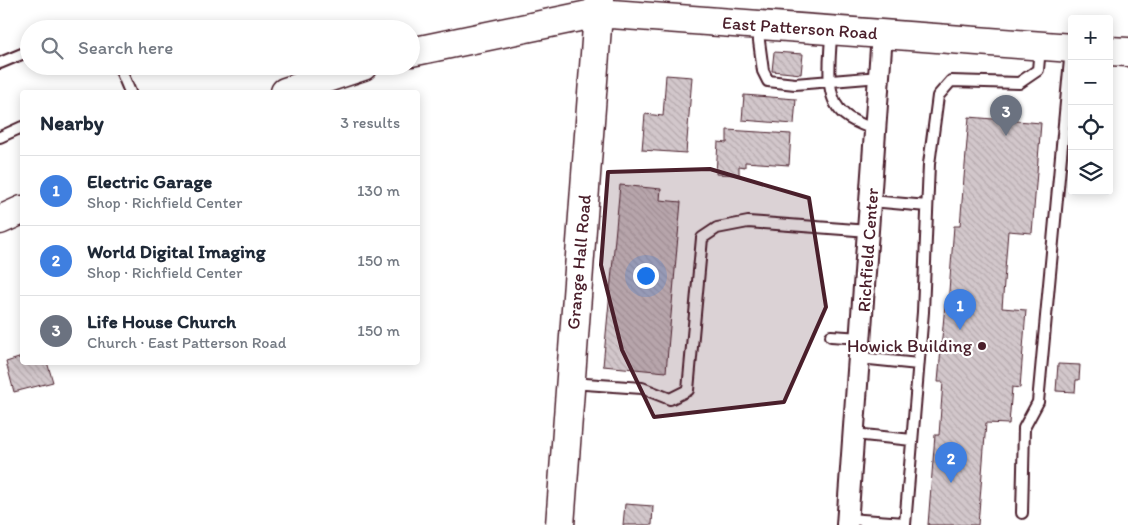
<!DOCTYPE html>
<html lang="en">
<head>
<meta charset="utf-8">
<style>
	:root { --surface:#fff; --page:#f6f6f7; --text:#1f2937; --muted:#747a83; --line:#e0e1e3; --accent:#111827 }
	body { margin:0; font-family:Itim,sans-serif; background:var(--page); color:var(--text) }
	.controls { position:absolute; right:15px; top:15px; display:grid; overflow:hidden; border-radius:5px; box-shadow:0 2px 12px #0003 }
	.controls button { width:45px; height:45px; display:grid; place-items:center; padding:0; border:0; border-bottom:1px solid var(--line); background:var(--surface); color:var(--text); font:25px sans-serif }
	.you { position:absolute; left:645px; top:275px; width:18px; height:18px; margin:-12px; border:4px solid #fff; border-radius:50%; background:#1a73e8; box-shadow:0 0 0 8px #1a73e833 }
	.badge { display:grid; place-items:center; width:32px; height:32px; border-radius:50%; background:var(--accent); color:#fff; font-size:16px; font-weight:700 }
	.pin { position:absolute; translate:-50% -41px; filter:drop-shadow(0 1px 2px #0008) }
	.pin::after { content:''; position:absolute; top:26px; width:18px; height:15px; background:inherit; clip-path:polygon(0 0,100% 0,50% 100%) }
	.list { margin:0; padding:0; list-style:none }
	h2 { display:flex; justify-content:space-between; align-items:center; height:65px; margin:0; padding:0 20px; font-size:21px }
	h2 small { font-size:16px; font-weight:400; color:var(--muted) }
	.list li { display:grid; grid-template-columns:32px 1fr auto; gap:15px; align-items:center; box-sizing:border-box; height:70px; padding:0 20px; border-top:1px solid var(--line) }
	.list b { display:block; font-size:19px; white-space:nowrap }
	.list p { margin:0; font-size:16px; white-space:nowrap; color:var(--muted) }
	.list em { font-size:16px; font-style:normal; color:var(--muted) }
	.icon { flex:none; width:28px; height:28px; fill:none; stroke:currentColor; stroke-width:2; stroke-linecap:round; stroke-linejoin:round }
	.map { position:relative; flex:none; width:1128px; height:525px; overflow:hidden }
	.search { position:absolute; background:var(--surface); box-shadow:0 2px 12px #0003; left:20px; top:20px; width:400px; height:55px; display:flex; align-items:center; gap:12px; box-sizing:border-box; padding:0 18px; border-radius:28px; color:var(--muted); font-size:19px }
	.panel { position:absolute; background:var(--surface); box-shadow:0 2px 12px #0003; left:20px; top:90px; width:400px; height:275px; border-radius:5px }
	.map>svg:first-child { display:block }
	.building { fill:url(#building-back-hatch); stroke:#4a1f2b }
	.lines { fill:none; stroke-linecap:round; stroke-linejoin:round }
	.lane-casing { stroke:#4a1f2b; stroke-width:14 }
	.street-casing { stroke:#4a1f2b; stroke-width:24 }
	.secondary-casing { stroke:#4a1f2b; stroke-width:31 }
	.lane { stroke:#fff; stroke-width:10 }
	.street { stroke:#fff; stroke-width:20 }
	.secondary { stroke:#fff; stroke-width:28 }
	.marked { fill:#4a1f2b; fill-opacity:0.2; stroke:#4a1f2b; stroke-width:4; stroke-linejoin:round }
	.poi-dot { fill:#4a1f2b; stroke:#fff; stroke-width:2 }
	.labels { text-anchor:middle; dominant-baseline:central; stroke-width:4.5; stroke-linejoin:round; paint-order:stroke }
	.street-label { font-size:18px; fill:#4a1f2b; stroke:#fff }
	.poi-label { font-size:18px; fill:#4a1f2b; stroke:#fff; text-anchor:end }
</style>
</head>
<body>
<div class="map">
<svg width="1128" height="525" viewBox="0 0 1128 525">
	<defs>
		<pattern id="building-back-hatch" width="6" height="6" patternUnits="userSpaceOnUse" patternTransform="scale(1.25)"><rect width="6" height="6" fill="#d2c7cb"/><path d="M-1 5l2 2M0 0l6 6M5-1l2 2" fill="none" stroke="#b6aaae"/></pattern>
	</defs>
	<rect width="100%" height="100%" fill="#fff"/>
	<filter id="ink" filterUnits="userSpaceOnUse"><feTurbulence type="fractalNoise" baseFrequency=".02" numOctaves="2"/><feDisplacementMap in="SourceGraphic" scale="10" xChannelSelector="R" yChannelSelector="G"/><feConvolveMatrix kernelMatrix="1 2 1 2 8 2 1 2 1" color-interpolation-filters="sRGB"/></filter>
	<g filter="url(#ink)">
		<!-- building -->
		<path class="building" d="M774 52 803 54 801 74 772 71Z
			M666 75 692 77 686 153 642 150 645 114 663 116Z
			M744 95 796 99 794 124 742 120Z
			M969 117 1041 123 1032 233 1008 231 1002 308 1026 310 1020 388 1012 387 1009 424 986 423 978 525H928L935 435H939L943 382H938L945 304H948L954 226H960Z
			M727 130 791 134 789 165 745 162V167L739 166V175L716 174 718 142 727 143Z
			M620 185 661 189 660 200 681 202 666 372 603 366Z
			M22 357V362H47L53 382 14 392 6 362Z
			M1058 364 1080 365 1079 380H1076L1075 392 1056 391Z
			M625 504 653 506 652 525H623Z"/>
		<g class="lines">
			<!-- lane casing -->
			<g class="lane-casing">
				<path id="lane" d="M757 26 763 71 768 81 795 84 880 77
					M831 31C831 58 822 97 845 115 853 122 866 126 876 130
					M0 63 29 51
					M119 66 130 92
					M0 137 22 127
					M871 201 927 206
					M831 336 861 338
					M860 358 918 364
					M571 383 642 388 670 399 688 390 702 238 717 228 748 222 869 231
					M854 434 912 440
					M1022 513 1024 428 1038 402 1071 49
					M848 519 905 523
					M905 525 923 312 929 164 938 96 951 81 1019 83 1038 70 1040 47"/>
			</g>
			<!-- street casing -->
			<g class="street-casing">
				<path id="street" d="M847 525 882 34"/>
			</g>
			<!-- secondary casing -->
			<g class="secondary-casing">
				<path id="secondary" d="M1109 51 1128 52
					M411 52 598 13 1072 48
					M285 92 363 66
					M0 220 22 210
					M560 525 599 0"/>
			</g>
			<!-- lane -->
			<use href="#lane" class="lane"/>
			<!-- street -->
			<use href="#street" class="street"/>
			<!-- secondary -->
			<use href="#secondary" class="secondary"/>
		</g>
	</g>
	<!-- marked area -->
	<path class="marked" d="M710 169 809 198 826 307 784 402 654 417 622 350 601 265 608 172Z"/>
	<!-- markers -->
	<circle class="poi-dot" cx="982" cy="346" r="5"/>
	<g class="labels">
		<!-- street labels -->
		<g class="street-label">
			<text transform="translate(800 28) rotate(4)">East Patterson Road</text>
			<text transform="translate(868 250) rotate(-86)">Richfield Center</text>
			<text transform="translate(579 262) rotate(-85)">Grange Hall Road</text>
		</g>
		<!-- poi labels -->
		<g class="poi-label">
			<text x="972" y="346">Howick Building</text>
		</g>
	</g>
</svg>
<div class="controls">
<button>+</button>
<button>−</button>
<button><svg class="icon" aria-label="locate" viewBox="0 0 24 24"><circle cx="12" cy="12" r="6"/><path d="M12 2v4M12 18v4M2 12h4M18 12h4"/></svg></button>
<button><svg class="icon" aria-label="layers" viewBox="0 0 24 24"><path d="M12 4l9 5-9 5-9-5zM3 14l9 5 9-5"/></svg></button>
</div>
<div class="you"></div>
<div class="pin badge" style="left:960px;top:330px;background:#3f7fe0">1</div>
<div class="pin badge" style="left:951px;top:483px;background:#3f7fe0">2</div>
<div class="pin badge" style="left:1006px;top:136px;background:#6b7280">3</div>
<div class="search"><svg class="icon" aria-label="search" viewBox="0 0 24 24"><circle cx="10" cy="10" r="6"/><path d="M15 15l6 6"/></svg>Search here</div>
<section class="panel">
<h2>Nearby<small>3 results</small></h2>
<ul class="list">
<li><span class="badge" style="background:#3f7fe0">1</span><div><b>Electric Garage</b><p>Shop · Richfield Center</p></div><em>130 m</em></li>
<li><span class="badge" style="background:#3f7fe0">2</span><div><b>World Digital Imaging</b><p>Shop · Richfield Center</p></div><em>150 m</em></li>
<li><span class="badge" style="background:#6b7280">3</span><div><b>Life House Church</b><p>Church · East Patterson Road</p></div><em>150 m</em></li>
</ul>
</section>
</div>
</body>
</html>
